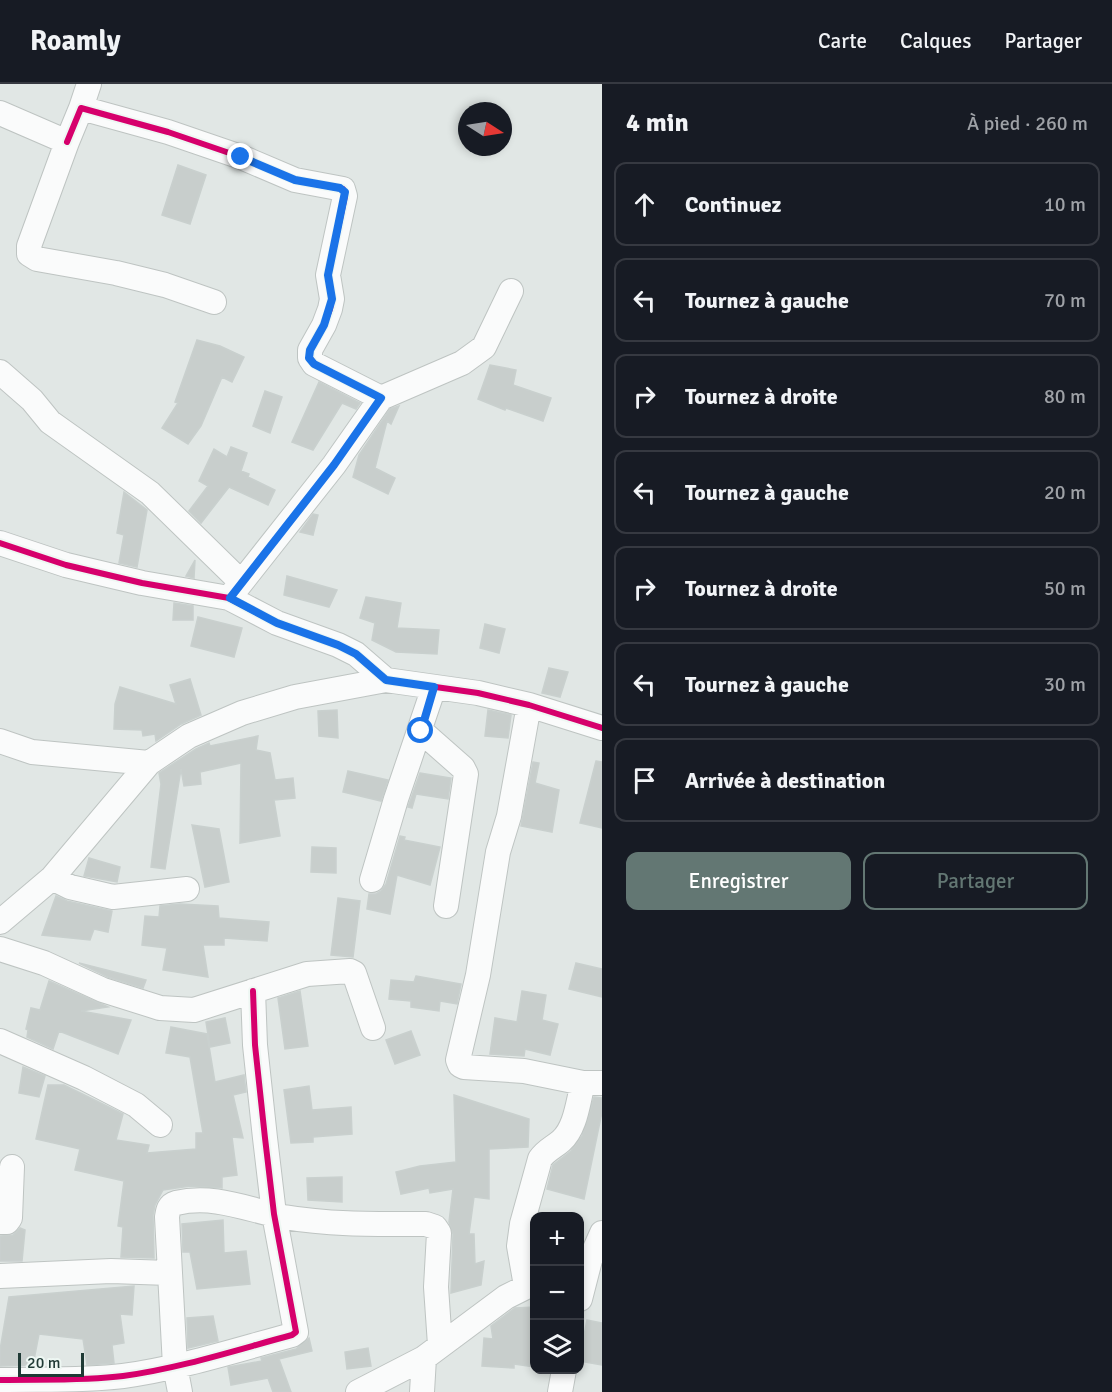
<!DOCTYPE html>
<html lang="fr">
<head>
<meta charset="utf-8">
<style>
	:root { --surface:#171b24; --page:#20242c; --text:#f1f3f6; --muted:#9ea1a6; --line:#363941; --accent:#637773 }
	body { margin:0; font-family:Signika,sans-serif; background:var(--page); color:var(--text) }
	.controls { position:absolute; right:18px; bottom:18px; display:grid; overflow:hidden; border-radius:12px; box-shadow:0 3px 9px #0003 }
	.controls button { width:54px; height:54px; display:grid; place-items:center; padding:0; border:0; border-bottom:2px solid var(--line); background:var(--surface); color:var(--text); font:30px sans-serif }
	.compass { position:absolute; left:458px; top:18px; width:54px; height:54px; border-radius:50%; background:var(--surface); box-shadow:0 3px 9px #0003; rotate:102deg }
	.scale { position:absolute; left:18px; bottom:15px; width:66px; box-sizing:border-box; padding-left:6px; border:3px solid #1f3a35; border-top:0; font-size:16px; line-height:21px; white-space:nowrap; color:#1f3a35; -webkit-text-stroke:4px #eef7f3; paint-order:stroke }
	.stop { position:absolute; width:18px; height:18px; margin:-14px; border:4px solid #1a73e8; border-radius:50%; background:#fff }
	.stop.end { background:#1a73e8; border-color:#fff; box-shadow:0 2px 6px #0008 }
	.list { margin:0; padding:0; list-style:none }
	h2 { display:flex; justify-content:space-between; align-items:center; height:78px; margin:0; padding:0 24px; font-size:26px }
	h2 small { font-size:20px; font-weight:400; color:var(--muted) }
	.list li { display:grid; grid-template-columns:39px 1fr auto; gap:18px; align-items:center; box-sizing:border-box; height:84px; margin:0 12px 12px; padding:0 12px; border:2px solid var(--line); border-radius:12px }
	.list b { display:block; font-size:22px; white-space:nowrap }
	.list em { font-size:20px; font-style:normal; color:var(--muted) }
	.actions { display:flex; gap:12px; padding:18px 24px }
	.actions a { flex:1; padding:14px 0; border:2px solid var(--accent); border-radius:12px; text-align:center; font-size:21px; color:var(--accent) }
	.actions .main { background:var(--accent); color:#fff }
	.icon { flex:none; width:33px; height:33px; fill:none; stroke:currentColor; stroke-width:2; stroke-linecap:round; stroke-linejoin:round }
	.map { position:relative; flex:none; width:602px; height:1308px; overflow:hidden }
	header { display:flex; align-items:center; gap:36px; box-sizing:border-box; height:84px; padding:0 30px; background:var(--surface); border-bottom:2px solid var(--line) }
	header strong { font-size:28px }
	nav { display:flex; gap:33px; margin-inline-start:auto; font-size:21px }
	main { display:flex }
	aside { flex:1; background:var(--surface) }
	.map>svg:first-child { display:block }
	.building { fill:#c8cecc; stroke:#c9d0ce; stroke-width:1.5 }
	.lines { fill:none; stroke-linecap:round; stroke-linejoin:round }
	.minor-casing { stroke:#bec4c2; stroke-width:26 }
	.minor { stroke:#fafbfb; stroke-width:24 }
	.cycleway-casing { stroke:#eef7f3; stroke-width:10 }
	.cycleway { stroke:#d6006c; stroke-width:6 }
	.route { stroke:#1a73e8; stroke-width:8 }
</style>
</head>
<body>
<header>
<strong>Roamly</strong>
<nav><a>Carte</a><a>Calques</a><a>Partager</a></nav>
</header>
<main>
<div class="map">
<svg width="602" height="1308" viewBox="0 0 602 1308">
	<rect width="100%" height="100%" fill="#e1e7e5"/>
	<!-- building -->
	<path class="building" d="M178 81 206 91 190 140 162 131Z
		M197 256 220 262 244 273 232 298 222 293 201 342 188 360 162 344 178 319 175 318Z
		M490 281 516 286 513 301 551 314 543 337 506 324 505 326 478 315Z
		M319 298 360 319 356 325 342 319 313 366 292 358Z
		M265 307 282 313 270 349 253 342Z
		M399 322 391 340 387 337 375 384 395 394 388 410 353 393 359 371 390 325Z
		M231 363 247 369 241 387 249 390 248 393 275 406 268 421 229 403 201 439 189 427 208 402 199 397 214 365 227 373Z
		M124 408 147 426 137 483 119 479 124 451 117 449Z
		M313 430 318 431 313 451 300 448Z
		M195 476 194 494 186 492Z
		M287 492 337 506 329 523 284 511Z
		M366 513 401 519 397 544 439 546 437 570 396 568 372 556 375 539 360 534Z
		M174 519 193 522V536H173Z
		M198 533 242 544 234 573 191 562Z
		M485 540 505 545 499 569 480 564Z
		M549 584 568 588 560 613 542 609Z
		M190 595 201 631 181 640 156 657 155 650 143 652 142 646 114 645 115 620 120 603 176 620 170 601Z
		M337 626 338 654 319 652 318 627Z
		M488 626 511 631 508 654 485 652Z
		M258 652 256 666 270 669 275 696 293 694 295 714 274 716 280 752 240 759 241 679 200 688 201 700 184 702 181 685 165 785 151 783 161 700 159 689 196 665 209 659 210 662Z
		M596 677 602 678V744L580 739Z
		M533 678 539 679 535 699 559 706 552 748 521 742Z
		M348 687 388 696 381 717 343 708Z
		M420 689 451 694 448 715 416 710 412 724 408 723Z
		M192 741 219 745 229 798 205 803Z
		M400 752 405 753 404 756 440 763 430 801 397 791 390 830 367 825 369 810H376L381 807 386 800Z
		M312 763 336 764V789L311 788Z
		M89 774 120 783 117 798 84 792Z
		M56 812 67 817 112 827 108 848 94 845 90 856 42 851Z
		M338 814 360 817 353 873 331 871Z
		M180 820 218 822 219 834 269 838 267 857 224 854V861H203L208 893 163 886 167 864 142 861 145 832 159 833 160 822Z
		M79 879 146 896 143 904 108 893Z
		M576 879 602 885V913L569 905Z
		M416 892 461 900 457 920 440 917 439 927 411 923V917L389 915 391 896 414 898Z
		M49 897 108 923 81 927 131 936 118 970 59 947 53 965 27 953 28 946 26 945 31 924 40 926Z
		M300 907 308 962 285 965 278 914Z
		M522 907 546 911 542 936 558 940 550 971 525 965 524 972 490 970 495 934 517 938Z
		M225 934 230 959 210 963 206 938Z
		M171 943 207 950 215 998 244 991 246 1008 233 1011 243 1054 232 1053 237 1091 222 1093V1104L190 1102 163 1106 155 1121 153 1131 154 1174 121 1173 123 1143 118 1142 124 1097 75 1086 80 1065 36 1055 48 1001H64L123 1030 116 1056 149 1061 147 1069 196 1065V1049H203L190 973 166 969Z
		M411 947 420 971 395 980 386 956Z
		M23 983 45 992 39 1013 19 1009Z
		M309 1002 312 1026 351 1023 352 1050 313 1053V1058L291 1059 284 1006Z
		M454 1011 529 1035 528 1063 489 1065V1115L474 1113 469 1150H474L475 1180 484 1177 481 1201 451 1209 453 1150 449 1138 453 1105 430 1109 429 1104 401 1110 396 1088 420 1082 456 1078Z
		M594 1013 602 1014V1028L584 1115 547 1105 553 1081 571 1067 582 1052Z
		M342 1093V1118L308 1116 307 1094Z
		M223 1136 224 1169 246 1167 250 1200 197 1205 190 1168H183L182 1140Z
		M20 1144 25 1146 22 1177H0V1152L13 1151Z
		M134 1202 132 1231 120 1230 124 1259 112 1261 114 1279 87 1281 83 1255 39 1250 33 1281 0 1282V1266L9 1213Z
		M534 1223V1283L514 1280V1284L482 1282 484 1254 493 1255 491 1242 515 1224Z
		M213 1232 218 1257 188 1264 187 1234Z
		M587 1236 602 1239V1281L579 1277Z
		M309 1254 312 1267 279 1275 291 1308H273L268 1294 231 1301 228 1283 262 1277 261 1274 296 1265Z
		M368 1264 371 1282 347 1285 345 1268Z"/>
	<g class="lines">
		<!-- minor casing -->
		<g class="minor-casing">
			<path id="minor" d="M81 24 89 0
				M0 29 67 58 29 162V170L37 175 116 189 165 201 214 218
				M67 58 81 24 168 48 241 73 295 96 343 105 345 112 328 191 332 215 330 225 324 241 310 266V274L314 280 381 314
				M0 288 32 316 50 338 150 409 241 498
				M0 459 66 481 142 499 229 514 277 539 338 561 356 570 386 596 478 609 529 621 602 644
				M229 514 334 381 381 314 462 279 484 263 511 207
				M529 621 509 732 498 768 478 891 458 976 460 981 464 983 524 987 583 999H602
				M421 647 463 684 466 690 446 822
				M0 657 32 668 149 679
				M52 794 70 803 113 813 187 805
				M372 796 396 715 434 603
				M0 838 52 794 149 679 189 652 242 629 295 613 386 596
				M0 865 44 879 103 906 160 924 194 926 307 890 350 887 354 889 373 944
				M0 957 84 994 136 1021 160 1041
				M0 1138H7L10 1134 12 1083
				M580 1180 590 1176 602 1149
				M0 1192 111 1187 169 1189
				M526 1202 519 1162 522 1140 540 1075C546 1066 553 1064 561 1057 576 1044 578 1017 583 999
				M580 1215 590 1176
				M0 1296C41 1295 83 1297 123 1292 181 1284 236 1266 292 1251L296 1248 274 1130 265 1054 255 961 253 907
				M180 1308 175 1282 167 1133C168 1126 169 1121 176 1119 215 1110 248 1126 284 1133 331 1141 379 1140 426 1140L435 1143 439 1149 436 1203 440 1261
				M358 1308 424 1274 506 1213 534 1199
				M422 1308 424 1274
				M560 1308 564 1286"/>
		</g>
		<!-- minor -->
		<use href="#minor" class="minor"/>
		<!-- cycleway casing -->
		<g class="cycleway-casing">
			<path id="cycleway" d="M67 58 81 24 168 48 241 73 295 96 343 105 345 112 328 191 332 215 330 225 324 241 310 266V274L314 280 381 314
				M0 459 66 481 142 499 229 514 277 539 338 561 356 570 386 596 478 609 529 621 602 644
				M0 1296C41 1295 83 1297 123 1292 181 1284 236 1266 292 1251L296 1248 274 1130 265 1054 255 961 253 907"/>
		</g>
		<!-- cycleway -->
		<use href="#cycleway" class="cycleway"/>
	</g>
	<g class="lines">
		<!-- route -->
		<path class="route" d="M241 73 295 96 340 104 345 108 328 191 332 215 324 241 310 266 309 274 314 280 381 314 334 381 230 514 277 539 338 561 356 570 386 596 434 603 421 647"/>
	</g>
</svg>
<div class="controls">
<button>+</button>
<button>−</button>
<button><svg class="icon" aria-label="layers" viewBox="0 0 24 24"><path d="M12 4l9 5-9 5-9-5zM3 14l9 5 9-5"/></svg></button>
</div>
<svg class="compass" viewBox="-18 -18 36 36"><path d="M0-13l5 13h-10z" fill="#e53935"/><path d="M0 13l5-13h-10z" fill="#9ea1a6"/></svg>
<div class="scale">20 m</div>
<div class="stop" style="left:421px;top:647px"></div>
<div class="stop end" style="left:241px;top:73px"></div>
</div>
<aside>
<h2>4 min<small>À pied · 260 m</small></h2>
<ul class="list">
<li><svg class="icon" aria-label="ahead" viewBox="0 0 24 24"><path d="M12 20V5M6 11l6-6 6 6"/></svg><div><b>Continuez</b></div><em>10 m</em></li>
<li><svg class="icon" aria-label="left" viewBox="0 0 24 24"><path d="M17 20v-9H6M10 6l-5 5 5 5"/></svg><div><b>Tournez à gauche</b></div><em>70 m</em></li>
<li><svg class="icon" aria-label="right" viewBox="0 0 24 24"><path d="M7 20v-9h11M14 6l5 5-5 5"/></svg><div><b>Tournez à droite</b></div><em>80 m</em></li>
<li><svg class="icon" aria-label="left" viewBox="0 0 24 24"><path d="M17 20v-9H6M10 6l-5 5 5 5"/></svg><div><b>Tournez à gauche</b></div><em>20 m</em></li>
<li><svg class="icon" aria-label="right" viewBox="0 0 24 24"><path d="M7 20v-9h11M14 6l5 5-5 5"/></svg><div><b>Tournez à droite</b></div><em>50 m</em></li>
<li><svg class="icon" aria-label="left" viewBox="0 0 24 24"><path d="M17 20v-9H6M10 6l-5 5 5 5"/></svg><div><b>Tournez à gauche</b></div><em>30 m</em></li>
<li><svg class="icon" aria-label="arrive" viewBox="0 0 24 24"><path d="M6 21V4h12l-3 4 3 4H6"/></svg><div><b>Arrivée à destination</b></div></li>
</ul>
<div class="actions"><a class="main">Enregistrer</a><a>Partager</a></div>
</aside>
</main>
</body>
</html>
